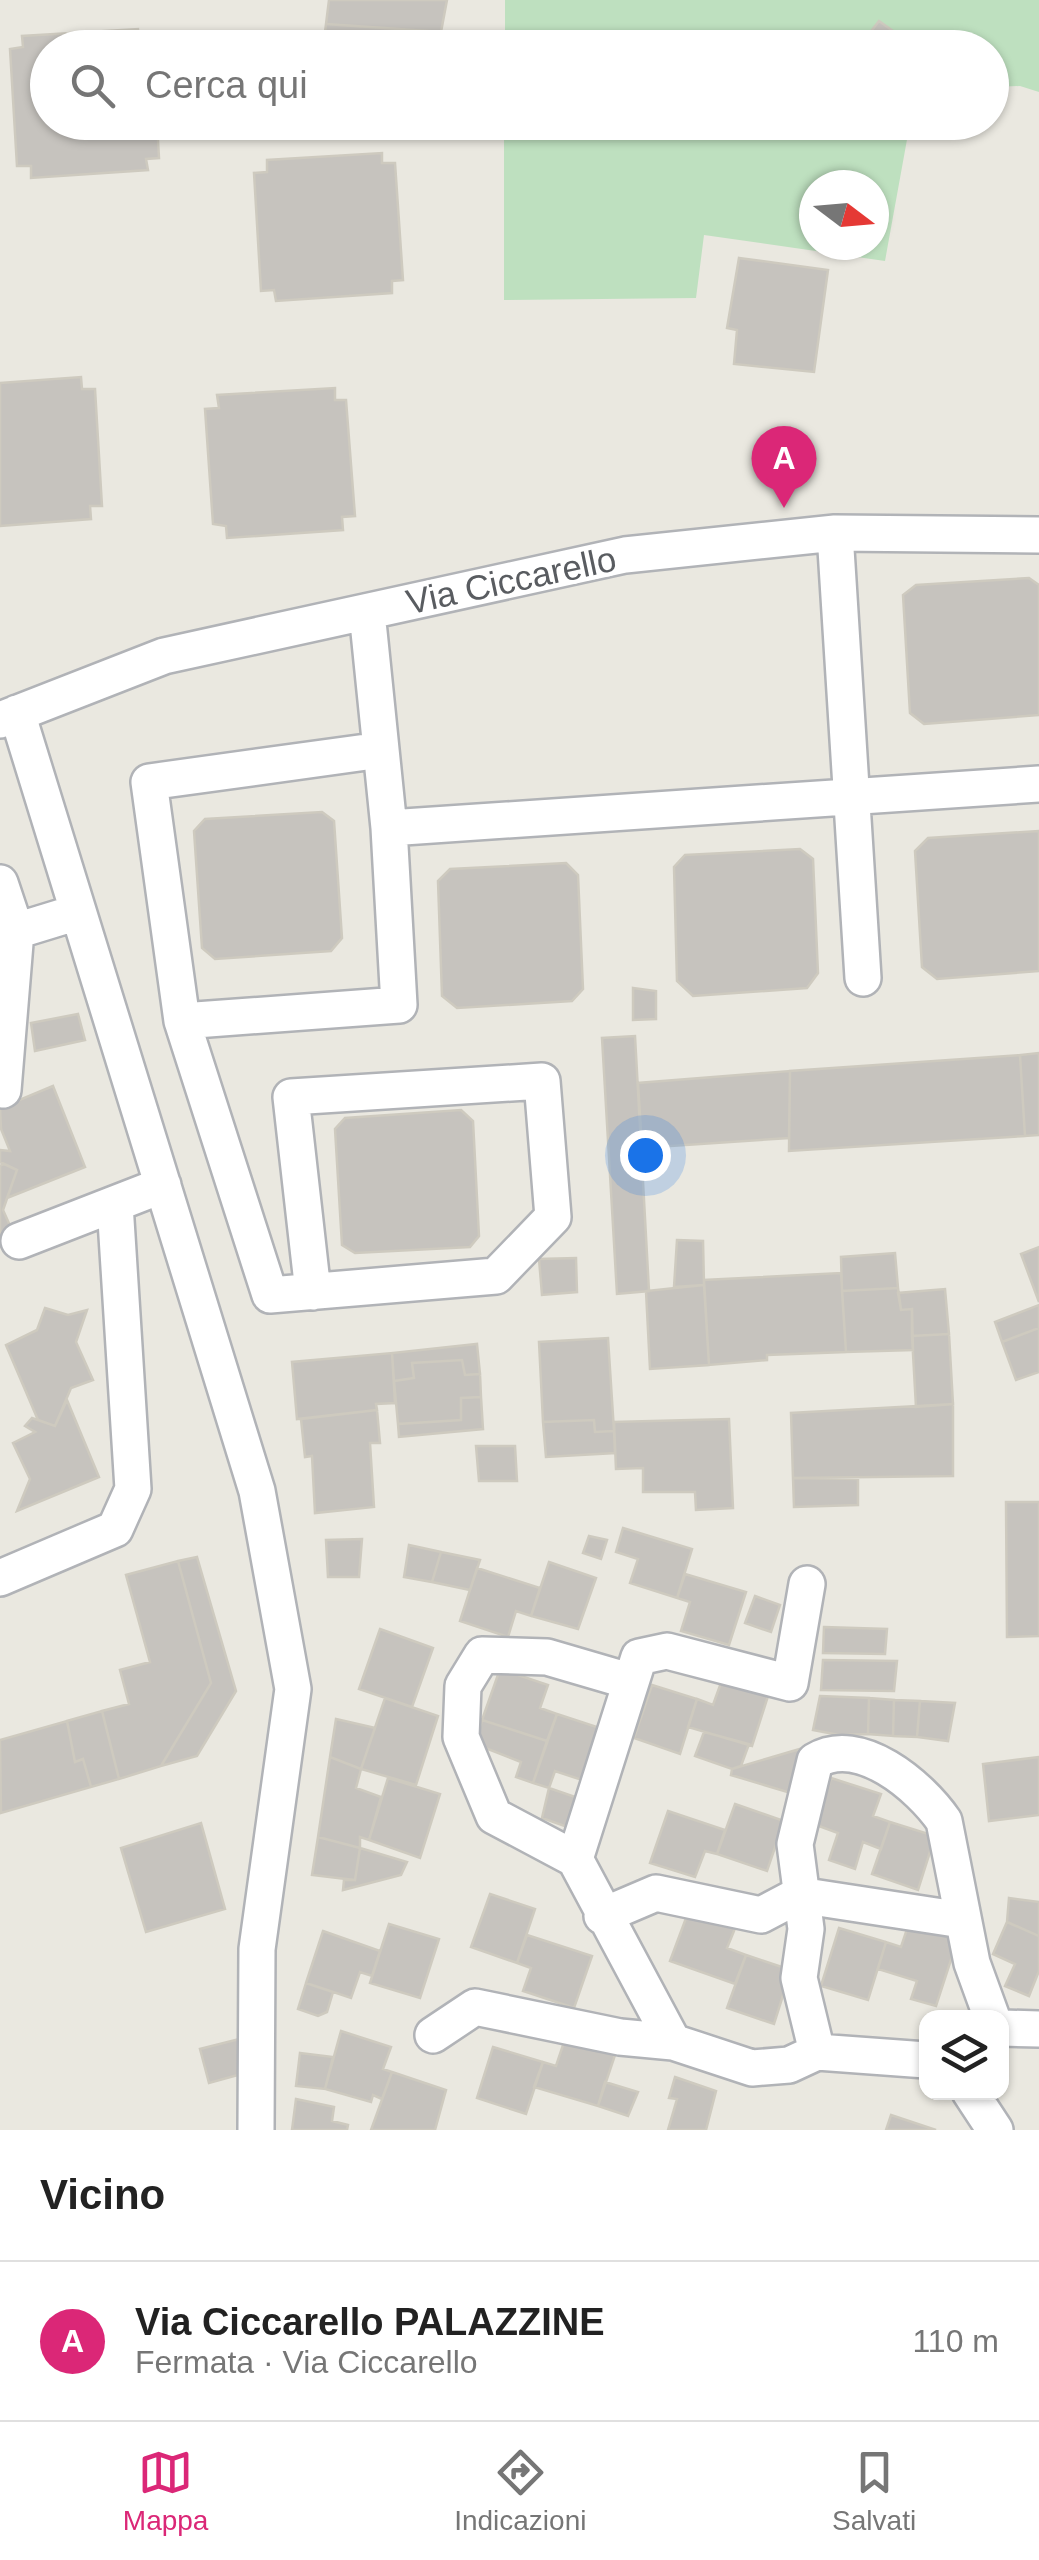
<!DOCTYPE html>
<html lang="it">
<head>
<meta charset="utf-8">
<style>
	:root { --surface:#fff; --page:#f2f2f2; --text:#222; --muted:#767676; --line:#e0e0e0; --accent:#db2777 }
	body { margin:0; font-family:Helvetica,sans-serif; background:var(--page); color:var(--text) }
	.controls { position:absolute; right:30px; bottom:30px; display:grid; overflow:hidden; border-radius:20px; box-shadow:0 2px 8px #0004 }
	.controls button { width:90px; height:90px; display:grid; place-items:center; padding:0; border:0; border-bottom:2px solid var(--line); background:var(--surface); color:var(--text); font:50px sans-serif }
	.compass { position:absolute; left:799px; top:170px; width:90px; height:90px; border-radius:50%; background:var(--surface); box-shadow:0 2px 8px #0004; rotate:106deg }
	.you { position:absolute; left:645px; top:1155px; width:35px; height:35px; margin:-25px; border:8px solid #fff; border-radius:50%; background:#1a73e8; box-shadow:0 0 0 15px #1a73e833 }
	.badge { display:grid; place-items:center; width:65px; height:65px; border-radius:50%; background:var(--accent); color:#fff; font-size:32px; font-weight:700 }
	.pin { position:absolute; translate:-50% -82px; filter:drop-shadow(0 2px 5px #0008) }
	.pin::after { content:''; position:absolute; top:52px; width:35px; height:30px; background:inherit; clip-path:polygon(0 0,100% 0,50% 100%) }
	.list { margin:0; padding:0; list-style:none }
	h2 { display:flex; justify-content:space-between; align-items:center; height:130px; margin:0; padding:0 40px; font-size:42px }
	h2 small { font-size:32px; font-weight:400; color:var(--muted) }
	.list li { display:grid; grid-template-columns:65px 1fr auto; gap:30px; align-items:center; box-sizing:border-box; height:160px; padding:0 40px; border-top:2px solid var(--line) }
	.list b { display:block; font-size:38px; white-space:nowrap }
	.list p { margin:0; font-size:32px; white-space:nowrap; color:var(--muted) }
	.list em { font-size:32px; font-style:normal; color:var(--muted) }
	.icon { flex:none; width:55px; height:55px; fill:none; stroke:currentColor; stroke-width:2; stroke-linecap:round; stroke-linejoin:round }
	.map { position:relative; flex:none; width:1039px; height:2130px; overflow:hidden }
	.search { position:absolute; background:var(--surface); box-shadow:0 2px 8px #0004; left:30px; right:30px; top:30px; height:110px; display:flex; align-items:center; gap:25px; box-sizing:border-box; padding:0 35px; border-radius:55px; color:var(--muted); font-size:38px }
	.sheet { height:290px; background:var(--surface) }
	nav { display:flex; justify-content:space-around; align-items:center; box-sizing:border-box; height:140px; border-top:2px solid var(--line); background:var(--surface); font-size:28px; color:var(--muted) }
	nav a { display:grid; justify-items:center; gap:5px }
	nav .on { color:var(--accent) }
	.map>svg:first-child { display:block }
	.green { fill:#bee0bf; fill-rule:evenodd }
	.building { fill:#c6c3be; stroke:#cecabf; stroke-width:2.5 }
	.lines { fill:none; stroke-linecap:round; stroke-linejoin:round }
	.street-casing { stroke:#b1b3b7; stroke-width:40 }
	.street { stroke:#fff; stroke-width:35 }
	.labels { text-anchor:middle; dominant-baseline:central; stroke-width:8; stroke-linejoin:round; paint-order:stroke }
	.street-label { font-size:35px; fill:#595c60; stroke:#fff }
</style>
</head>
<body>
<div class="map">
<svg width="1039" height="2130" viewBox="0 0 1039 2130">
	<rect width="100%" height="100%" fill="#eae8e0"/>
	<!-- green -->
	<path class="green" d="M505 0H1039V92L1020 86 992 87V48H505Z
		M504 123V122L910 123 885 261 704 235 696 298 504 300ZM874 185V245H814V185Z"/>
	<!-- building -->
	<path class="building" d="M329 0H447L441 32 326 24Z
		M879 21 914 46 913 48H868L862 43Z
		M326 24 441 32 439 48H323Z
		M138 29 139 41 152 40V48H48V122H157L159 158 146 159 148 170 31 178V166H17L10 49 23 47 22 36Z
		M382 153V163H395L403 280 392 281V293L276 301 274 290 261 291 254 173 267 172V160Z
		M739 258 828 270 814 372 734 364 737 330 727 328Z
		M81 377 82 389H95L102 506H90L91 519 0 526V383Z
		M335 388V400H346L355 516 342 517 343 530 227 538 226 526 213 524 205 409 219 408 217 395Z
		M1029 578 1039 585V715L924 724 910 713 903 595 916 585Z
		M322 812 334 821 342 938 331 951 215 959 202 948 194 831 205 819Z
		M1039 831V971L937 979 922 967 915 851 928 838Z
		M800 849 813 859 818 973 807 988 693 996 677 981 674 867 685 855Z
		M566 863 578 875 583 989 572 1001 457 1008 442 996 438 881 450 869Z
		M633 988 656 991V1019L633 1020Z
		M78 1014 85 1040 35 1051 31 1023Z
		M635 1036 649 1291 617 1294 602 1038Z
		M1039 1053V1135L1025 1136 1020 1055Z
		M1020 1055 1025 1136 789 1151 790 1071Z
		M790 1071 789 1138 642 1148 638 1083Z
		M53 1086 85 1167 7 1198 17 1170 0 1162V1150L10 1151 1 1129 0 1108Z
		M461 1110 473 1121 479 1236 470 1247 355 1253 342 1245 335 1129 345 1118Z
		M4 1164 17 1170 3 1210 12 1230 0 1235V1166Z
		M677 1240 703 1241 704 1285 674 1287Z
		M1039 1247V1302L1021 1254Z
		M895 1253 898 1288 842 1291 841 1257Z
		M576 1258 577 1292 542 1295 539 1259Z
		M841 1273 846 1352 767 1355V1360L709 1365 704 1280Z
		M704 1285 709 1365 650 1369 646 1291Z
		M898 1288 901 1310 912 1309 913 1350 846 1352 842 1291Z
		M945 1289 949 1334 912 1336V1309L901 1310 898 1293Z
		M1039 1305V1328L1002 1342 995 1322Z
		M45 1308 68 1315 87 1310 76 1342 93 1380 71 1388 55 1426 38 1420 6 1345 37 1330Z
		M1039 1328V1372L1016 1380 1002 1342Z
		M949 1334 953 1404 916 1407 912 1336Z
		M608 1338 614 1431 595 1432 594 1420 543 1422 539 1342Z
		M477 1344 480 1374 465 1375 462 1360 412 1363 414 1378 394 1381 392 1353Z
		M392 1353 395 1403 376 1404 377 1410 297 1419 292 1362Z
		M462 1360 465 1375 480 1374 481 1397 461 1398V1420L398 1424 394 1381 414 1378 412 1363Z
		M481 1397 483 1429 399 1437 398 1424 461 1420V1398Z
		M67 1400 99 1477 17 1511 30 1479 13 1443 35 1432 25 1426 32 1418 55 1426Z
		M953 1404V1476L793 1478 791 1413Z
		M377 1410 380 1443H370L374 1507 315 1513 312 1456 305 1457 301 1419Z
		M729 1419 733 1508 696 1510 695 1492H643V1468L616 1469 614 1422Z
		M594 1420 595 1432 614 1431 615 1453 546 1457 543 1422Z
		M476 1446H515L517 1481H479Z
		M793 1478 858 1479V1505L794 1507Z
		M1006 1502H1039V1636L1007 1637Z
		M623 1528 692 1549 677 1598 630 1583 638 1559 616 1552Z
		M589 1536 607 1540 601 1559 583 1553Z
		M362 1539 359 1577H328L326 1540Z
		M409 1545 441 1552 432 1582 404 1577Z
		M441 1552 480 1560 470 1590 432 1582Z
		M197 1557 236 1691 197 1756 161 1766 211 1683 178 1561Z
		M178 1561 211 1683 161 1766 119 1779 102 1711 129 1704 120 1670 150 1662 126 1575Z
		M549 1562 596 1578 578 1629 531 1616Z
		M477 1568 540 1588 531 1616 516 1611 508 1637 460 1621Z
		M685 1574 746 1592 729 1645 681 1631 690 1602 677 1598Z
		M755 1596 780 1605 771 1632 745 1623Z
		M824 1627 887 1629 885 1654 823 1653Z
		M380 1629 433 1648 412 1707 359 1689Z
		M823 1660 897 1661 894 1691 821 1690Z
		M500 1669 548 1685 540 1708 557 1714 547 1741 482 1720Z
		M723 1677 769 1693 752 1746 688 1727 697 1699 713 1705Z
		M652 1685 697 1699 680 1754 634 1738Z
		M820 1696 869 1698 868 1734 839 1735 813 1730Z
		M385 1698 438 1716 416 1785 361 1769Z
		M869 1698 894 1700 893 1736 868 1734Z
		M894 1700 920 1701 917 1737 893 1736Z
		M920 1701 955 1703 948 1741 917 1737Z
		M102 1711 119 1779 91 1787 83 1759 75 1762 67 1721Z
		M557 1714 603 1729 585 1781 555 1771 549 1788 533 1783Z
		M336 1719 375 1728 361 1769 330 1757Z
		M482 1720 547 1741 533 1783 516 1777 521 1762 475 1744Z
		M67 1721 75 1762 83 1759 91 1787 1 1813 0 1740Z
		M704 1732 749 1744 741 1766 732 1769 695 1756Z
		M810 1746 794 1794 731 1775 732 1769Z
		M330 1757 361 1769 356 1788 381 1797 369 1840 360 1837V1848L318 1837Z
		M1039 1757V1815L989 1821 983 1764Z
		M388 1778 440 1794 420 1858 369 1840Z
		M831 1778 881 1794 873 1816 890 1822 881 1849 863 1842 855 1869 829 1860 838 1833 816 1825Z
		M549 1788 581 1799 570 1828 542 1818Z
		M735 1804 784 1821 767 1871 717 1854Z
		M668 1811 725 1830 717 1854 705 1851 695 1877 650 1863Z
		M890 1822 935 1836 918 1890 872 1874Z
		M201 1823 225 1909 146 1932 121 1848Z
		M318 1837 360 1848 355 1880 312 1875Z
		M360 1848 407 1862 401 1875 343 1890 344 1880H355Z
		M490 1894 535 1909 517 1963 471 1947Z
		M1009 1898 1039 1902V1936L1007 1922Z
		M689 1910 736 1926 727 1948 746 1955 735 1984 670 1961Z
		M910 1920 959 1935 936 2006 911 1999 917 1981 878 1969 886 1942 901 1947Z
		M1007 1922 1039 1936V1971L1029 1996 1005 1986 1015 1964 993 1954Z
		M389 1924 439 1939 420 1998 370 1983Z
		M839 1928 886 1942 868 2000 821 1986Z
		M323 1931 380 1951 372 1976 360 1972 351 1998 306 1983Z
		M527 1935 592 1956 574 2008 523 1991 531 1968 517 1963Z
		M746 1955 791 1970 774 2024 727 2008Z
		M306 1983 333 1992 327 2012 318 2016 298 2009Z
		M341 2031 391 2047 383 2069 392 2072 382 2099 373 2095 371 2102 325 2089Z
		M243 2038 245 2073 209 2083 200 2049Z
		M565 2039 615 2055 598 2106 534 2087 543 2062 556 2066Z
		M493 2047 543 2062 526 2114 477 2098Z
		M300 2053 333 2057 325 2089 296 2086Z
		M392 2072 446 2090 435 2130H371Z
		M675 2077 716 2091 706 2130H668L677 2099 669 2098Z
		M605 2082 638 2092 628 2116 598 2106Z
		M296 2099 334 2107 332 2121 348 2125 347 2130H292Z
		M891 2115 936 2130H886Z"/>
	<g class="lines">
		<!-- street casing -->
		<g class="street-casing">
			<path id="street" d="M835 533 863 978
				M367 612 389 828 399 1005 182 1021 149 782 381 750
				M17 713 257 1491 293 1689 257 1949 256 2130
				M0 720 164 656 625 555 835 533 1039 535
				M389 828 1039 784
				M0 883 16 931
				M182 1021 270 1295 496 1276 553 1217 542 1081 291 1097 313 1292
				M3 1090 16 931 78 912
				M19 1241 163 1185
				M0 1578 115 1529 133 1489 115 1204
				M807 1584 790 1683 667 1651 639 1657 575 1859 673 2042 752 2068 789 2065 817 2052 926 2060
				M575 1859 494 1816 461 1737 463 1686 482 1655 547 1657 629 1681
				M602 1916 656 1893 761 1915 799 1895 962 1920
				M1002 2028 1039 2029
				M433 2035 475 2007 620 2037 673 2042
				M817 2052 799 1978 806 1929 795 1844 815 1761C859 1734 920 1786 944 1821L972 1963 992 2018
				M970 2092 995 2130"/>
		</g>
		<!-- street -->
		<use href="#street" class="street"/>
	</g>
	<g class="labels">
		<!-- street labels -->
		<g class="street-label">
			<text transform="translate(511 580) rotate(-12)">Via Ciccarello</text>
		</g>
	</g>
</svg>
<div class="controls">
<button><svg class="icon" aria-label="layers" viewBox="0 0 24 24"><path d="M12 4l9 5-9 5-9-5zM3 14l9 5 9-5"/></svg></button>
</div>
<svg class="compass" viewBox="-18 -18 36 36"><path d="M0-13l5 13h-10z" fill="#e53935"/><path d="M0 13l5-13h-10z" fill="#767676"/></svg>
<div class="you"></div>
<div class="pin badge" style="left:784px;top:508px">A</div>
<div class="search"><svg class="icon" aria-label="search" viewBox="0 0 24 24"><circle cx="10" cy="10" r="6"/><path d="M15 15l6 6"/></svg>Cerca qui</div>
</div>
<section class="sheet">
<h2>Vicino<small></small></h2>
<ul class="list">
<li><span class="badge">A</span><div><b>Via Ciccarello PALAZZINE</b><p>Fermata · Via Ciccarello</p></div><em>110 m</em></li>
</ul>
</section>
<nav>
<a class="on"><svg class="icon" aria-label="map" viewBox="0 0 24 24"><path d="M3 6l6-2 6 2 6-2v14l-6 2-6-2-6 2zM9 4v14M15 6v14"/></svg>Mappa</a>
<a><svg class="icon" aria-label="directions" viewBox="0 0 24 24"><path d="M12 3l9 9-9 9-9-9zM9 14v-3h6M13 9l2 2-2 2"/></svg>Indicazioni</a>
<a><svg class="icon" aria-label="saved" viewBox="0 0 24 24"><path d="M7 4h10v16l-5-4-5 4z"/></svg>Salvati</a>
</nav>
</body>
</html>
